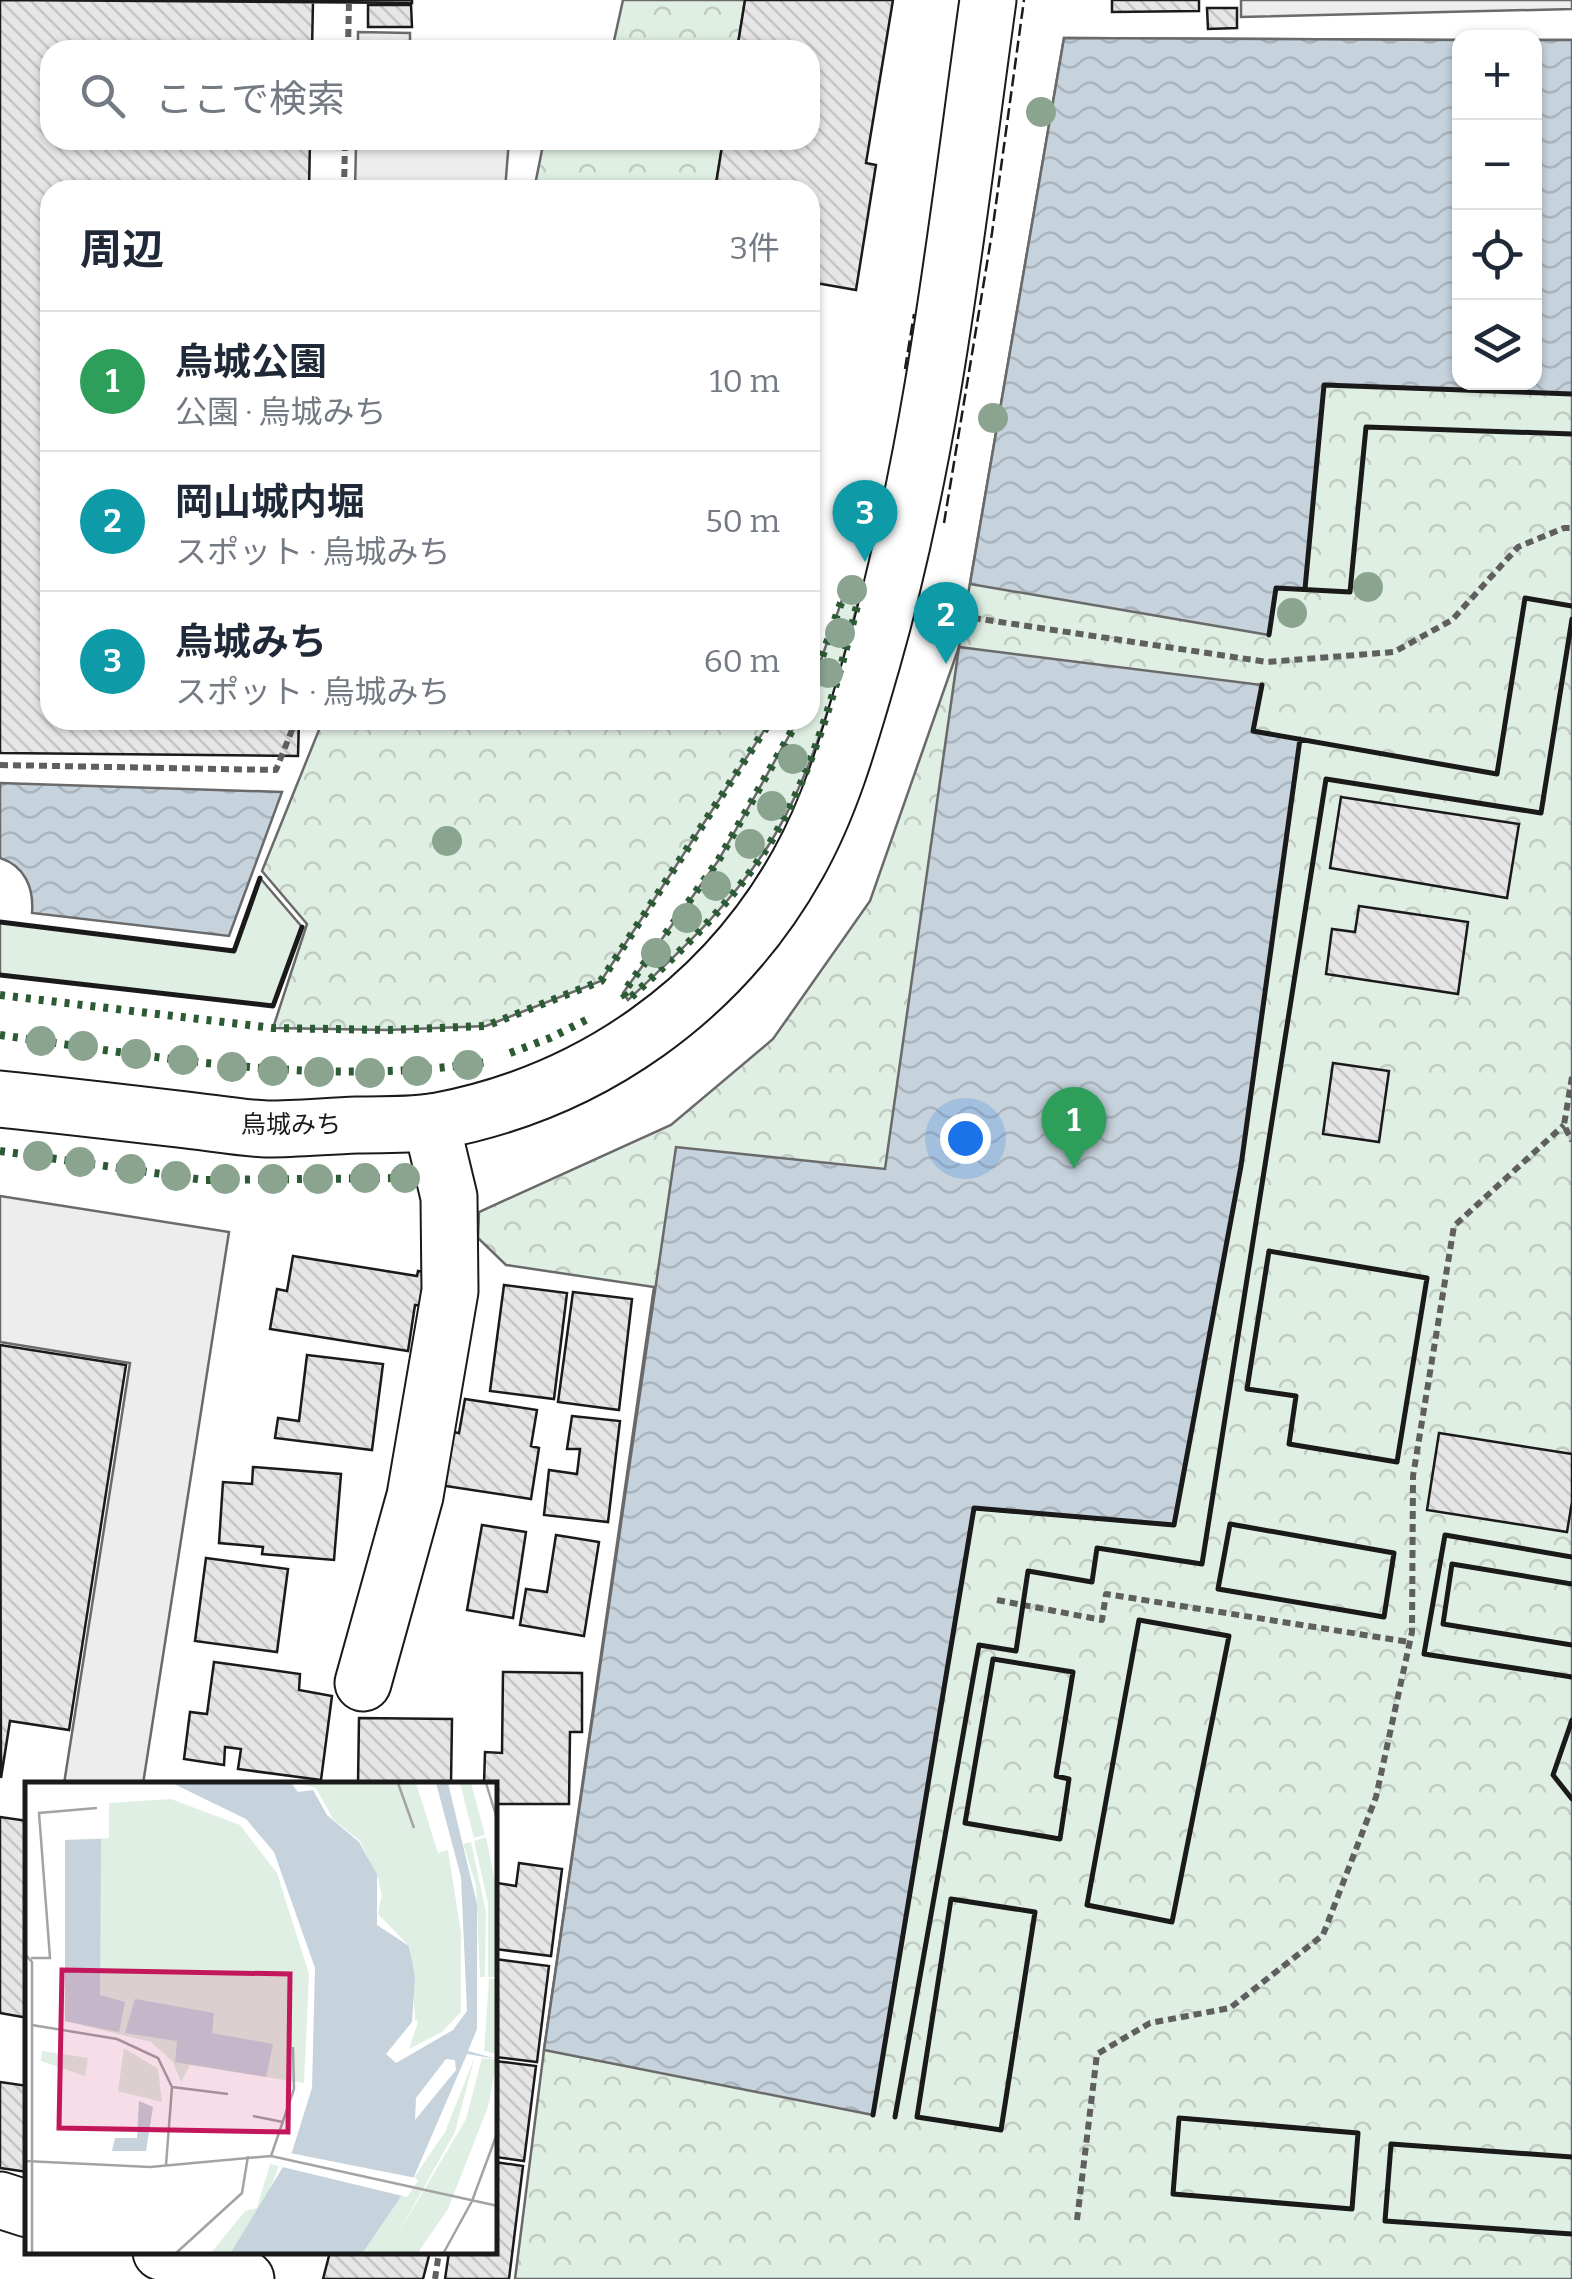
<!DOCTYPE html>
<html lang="ja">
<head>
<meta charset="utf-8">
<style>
	:root { --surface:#fff; --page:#f2f2f3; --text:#1f2937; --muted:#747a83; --line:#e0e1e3; --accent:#c62828 }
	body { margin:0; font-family:Bitter,"Noto Sans JP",serif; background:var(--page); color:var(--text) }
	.controls { position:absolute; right:30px; top:30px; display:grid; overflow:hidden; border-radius:20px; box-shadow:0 2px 8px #0004 }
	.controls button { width:90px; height:90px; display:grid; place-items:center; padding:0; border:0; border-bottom:2px solid var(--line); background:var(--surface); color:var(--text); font:50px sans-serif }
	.you { position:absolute; left:965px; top:1138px; width:35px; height:35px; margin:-25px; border:8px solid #fff; border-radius:50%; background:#1a73e8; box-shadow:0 0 0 15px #1a73e833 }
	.badge { display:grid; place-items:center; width:65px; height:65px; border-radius:50%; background:var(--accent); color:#fff; font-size:32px; font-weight:700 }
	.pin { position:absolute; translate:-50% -82px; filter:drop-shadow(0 2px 5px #0008) }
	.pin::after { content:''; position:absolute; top:52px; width:35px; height:30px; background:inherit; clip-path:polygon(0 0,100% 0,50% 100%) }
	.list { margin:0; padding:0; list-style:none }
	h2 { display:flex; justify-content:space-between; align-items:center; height:130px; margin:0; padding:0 40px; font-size:42px }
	h2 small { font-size:32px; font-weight:400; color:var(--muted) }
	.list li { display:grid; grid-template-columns:65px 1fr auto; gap:30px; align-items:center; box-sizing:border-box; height:140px; padding:0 40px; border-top:2px solid var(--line) }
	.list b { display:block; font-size:38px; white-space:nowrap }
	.list p { margin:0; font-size:32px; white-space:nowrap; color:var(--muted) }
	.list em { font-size:32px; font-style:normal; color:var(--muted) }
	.icon { flex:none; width:55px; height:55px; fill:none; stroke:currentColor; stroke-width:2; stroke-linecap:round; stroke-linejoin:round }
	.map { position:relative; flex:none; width:1572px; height:2279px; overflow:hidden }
	.search { position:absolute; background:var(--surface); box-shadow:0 2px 8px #0004; left:40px; top:40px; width:780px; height:110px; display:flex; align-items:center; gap:25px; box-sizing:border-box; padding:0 35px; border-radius:30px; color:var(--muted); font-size:38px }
	.panel { position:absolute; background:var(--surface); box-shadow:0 2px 8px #0004; left:40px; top:180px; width:780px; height:550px; border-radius:30px }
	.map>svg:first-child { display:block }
	.grass { fill:#e0efe3; stroke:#6a6a6a; stroke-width:2.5 }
	.park { fill:url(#park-crowns); stroke:#6a6a6a; stroke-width:2.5 }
	.parking { fill:#ededed; stroke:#6a6a6a; stroke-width:2.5 }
	.water { fill:url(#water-waves); stroke:#6a6a6a; stroke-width:2.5 }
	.building { fill:url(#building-back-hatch); stroke:#1a1a1a; stroke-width:2.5 }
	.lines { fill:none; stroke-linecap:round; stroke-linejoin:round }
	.minor-casing { stroke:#1a1a1a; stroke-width:59 }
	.tertiary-casing { stroke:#1a1a1a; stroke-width:59 }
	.path { stroke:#5f5f5f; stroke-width:6; stroke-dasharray:8 5; stroke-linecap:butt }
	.minor { stroke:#fff; stroke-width:55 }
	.tertiary { stroke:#fff; stroke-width:55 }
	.hedge { stroke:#2b5a34; stroke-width:8; stroke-dasharray:5 8; stroke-linecap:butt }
	.fence { stroke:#1a1a1a; stroke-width:2.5; stroke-dasharray:12 5; stroke-linecap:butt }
	.wall { stroke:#1a1a1a; stroke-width:5 }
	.tree { fill:#8aa48f }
	.labels { text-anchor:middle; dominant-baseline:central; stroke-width:8; stroke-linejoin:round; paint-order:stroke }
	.street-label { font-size:25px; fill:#1a1a1a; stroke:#fff }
	.inset-road { fill:none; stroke:#a3a3a3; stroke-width:2.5 }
	.view { fill:#c2185b; fill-opacity:0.15; stroke:#c2185b; stroke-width:5 }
	.inset-edge { fill:none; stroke:#1a1a1a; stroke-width:5 }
</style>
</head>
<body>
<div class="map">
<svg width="1572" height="2279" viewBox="0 0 1572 2279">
	<defs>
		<pattern id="park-crowns" width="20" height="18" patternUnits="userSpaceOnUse" patternTransform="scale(2.5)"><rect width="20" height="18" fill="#e0efe3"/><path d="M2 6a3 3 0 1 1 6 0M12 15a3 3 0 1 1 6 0" fill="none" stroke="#c0ccc2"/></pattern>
		<pattern id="water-waves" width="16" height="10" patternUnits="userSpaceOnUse" patternTransform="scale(2.5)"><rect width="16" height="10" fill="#c6d2dc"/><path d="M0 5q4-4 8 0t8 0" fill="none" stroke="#aab4bc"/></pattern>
		<pattern id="building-back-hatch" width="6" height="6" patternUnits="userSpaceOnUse" patternTransform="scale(2.5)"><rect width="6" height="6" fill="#e6e6e6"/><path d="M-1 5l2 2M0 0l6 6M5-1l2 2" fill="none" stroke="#c5c5c5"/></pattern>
	</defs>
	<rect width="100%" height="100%" fill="#fff"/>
	<!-- grass -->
	<path class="grass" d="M849 580 862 586C842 666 818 761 776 833 739 897 682 950 628 1000L623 993 718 861 798 720H810V691Z
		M260 878 302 927 273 1006 0 975V922L234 951Z"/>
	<!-- park -->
	<path class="park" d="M623 0H745L737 50H612Z
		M1064 38 1459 40 1460 382H1534L1535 40H1572V2279H515L544 2050 654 1287 506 1265 478 1238 479 1212 671 1125 773 1039 870 901 959 647Z
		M544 140H723L715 190H534Z
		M323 720H771L601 981 486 1026 388 1030 273 1028 307 924 262 871Z"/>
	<!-- parking -->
	<path class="parking" d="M1241 0H1572V9L1241 17Z
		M358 32 410 33V50H358Z
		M413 140H509L505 190H355L356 146 412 147Z
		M0 1196 229 1232 143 1784H64L130 1363 0 1342Z"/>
	<!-- water -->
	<path class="water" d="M1064 38 1459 40 1460 382H1534L1535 40H1572V394L1324 385 1305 589 1276 588 1269 635 970 584Z
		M959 647 1262 685 1254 731 1300 739 1241 1166 1174 1525 974 1509 873 2115 544 2050 676 1147 885 1169Z
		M0 783 282 792 229 936 32 913C34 888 25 866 0 858Z"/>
	<!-- building -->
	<path class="building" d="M0 0 313 2 312 50H50V140H310L309 190H50V720H299L298 756 0 753Z
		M63 0H412V3Z
		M745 0H893L866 163 876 165 856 290 810 282V190H715L723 140H810V50H737Z
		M1112 0H1199V11L1112 12Z
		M368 5H411L412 27H368Z
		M1207 8H1237V28L1208 29Z
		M310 140H413V147L310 145Z
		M1341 797 1519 824 1507 898 1330 868Z
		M1359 906 1468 922 1458 994 1326 974 1332 929 1355 932Z
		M1333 1063 1389 1071 1379 1142 1323 1134Z
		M293 1256 417 1276 418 1271 429 1273 423 1306 415 1305 408 1351 270 1329 277 1289 287 1291Z
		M504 1285 567 1293 554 1399 490 1391Z
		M573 1292 632 1299 619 1410 558 1402Z
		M0 1345 126 1365 69 1730 10 1721 1 1778Z
		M307 1355 383 1364 372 1450 275 1438 278 1418 299 1421Z
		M465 1399 537 1410 531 1446 539 1448 531 1499 439 1485 447 1431 459 1433Z
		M572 1416 620 1421 608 1522 544 1515 549 1470 577 1474 580 1449H567Z
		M1439 1433 1572 1454V1502L1567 1532 1427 1510Z
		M253 1467 341 1474 334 1560 262 1554 263 1547 219 1543 223 1482 252 1484Z
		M482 1525 526 1532 513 1618 467 1610Z
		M556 1535 599 1542 584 1636 520 1625 526 1589 547 1592Z
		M206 1558 288 1569 277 1652 195 1641Z
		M214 1662 300 1674 299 1690 332 1696 321 1780 238 1769 241 1749 225 1747 224 1765 184 1759 190 1712 207 1714Z
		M503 1672 582 1673V1732H570L569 1804H495V1784H484L485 1752 502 1753Z
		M359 1718 452 1719 451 1784H358Z
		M0 1817 28 1821V2018L0 2013Z
		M519 1863 562 1869 551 1956 495 1949 497 1883 516 1886Z
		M495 1959 549 1966 537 2062 495 2057Z
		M495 2061 536 2066 524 2161 495 2157Z
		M0 2082 28 2086V2172L0 2168Z
		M495 2162 523 2166 509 2279H445L449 2252H495Z
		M330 2252H430L423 2279H323Z"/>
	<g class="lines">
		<!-- minor casing -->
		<g class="minor-casing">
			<path id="minor" d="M363 1683 415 1496 450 1291 449 1197 431 1122
				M0 2200 28 2209
				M161 2252 246 2279"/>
		</g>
		<!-- tertiary casing -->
		<g class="tertiary-casing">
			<path id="tertiary" d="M0 1099C59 1105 119 1112 178 1119 208 1122 238 1128 267 1129 297 1129 327 1126 357 1125 383 1124 412 1126 438 1121 591 1092 722 1000 798 864 833 802 852 730 872 662 934 446 957 222 988 0"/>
		</g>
		<!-- path -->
		<path class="path" d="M348 50 349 0
			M344 190 345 140
			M947 614 1267 662 1394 652 1452 620 1518 547 1564 528H1572
			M0 765 276 770 296 720
			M1572 1077 1564 1125 1572 1141
			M997 1600 1102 1620 1106 1594 1409 1642
			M1077 2220 1097 2054 1150 2023 1230 2008 1323 1935 1376 1797 1412 1632 1413 1476 1454 1226 1564 1125
			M435 2279 439 2252"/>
		<!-- minor -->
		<use href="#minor" class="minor"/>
		<!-- tertiary -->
		<use href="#tertiary" class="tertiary"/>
		<!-- hedge -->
		<path class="hedge" d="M798 720 718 861 623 993 628 1000C682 950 739 897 776 833 818 761 842 666 862 586L849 580 810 691
			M0 995 273 1028 388 1030 486 1026 601 981 771 720
			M0 1035C162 1058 324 1087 487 1062
			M510 1053 550 1038 592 1017
			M0 1151 204 1180 405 1178"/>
		<!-- fence -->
		<path class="fence" d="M905 369 914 314
			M944 523 992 233 1024 0"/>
		<!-- wall -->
		<path class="wall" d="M1305 589 1324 385 1572 394
			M1269 635 1276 588 1350 592 1366 427 1572 434
			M1262 685 1253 731 1497 774 1525 598 1572 606
			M0 922 234 951 260 878
			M0 975 273 1006 302 927
			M1269 1251 1427 1278 1397 1462 1289 1444 1296 1396 1247 1389Z
			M1230 1524 1394 1553 1384 1617 1218 1589Z
			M1572 1557 1445 1535 1424 1654 1572 1677
			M1572 1584 1452 1564 1443 1624 1572 1645
			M1139 1620 1229 1636 1172 1922 1087 1905Z
			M993 1659 1073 1672 1056 1776 1069 1779 1060 1839 965 1823Z
			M1572 1720 1553 1775 1572 1799
			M951 1899 1035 1912 1001 2130 917 2117Z
			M873 2115 974 1508 1174 1525 1241 1166 1300 739
			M895 2117 979 1645 1016 1651 1028 1571 1092 1582 1097 1548 1202 1564 1326 779 1541 813 1572 619
			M1179 2118 1358 2133 1352 2209 1173 2194Z
			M1572 2157 1391 2144 1385 2221 1572 2234"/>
	</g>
	<!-- trees -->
	<g class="tree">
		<circle cx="1041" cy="112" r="15"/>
		<circle cx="993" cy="418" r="15"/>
		<circle cx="1368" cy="587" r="15"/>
		<circle cx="852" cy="590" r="15"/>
		<circle cx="1292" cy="613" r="15"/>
		<circle cx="840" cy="633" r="15"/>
		<circle cx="828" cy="673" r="15"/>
		<circle cx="793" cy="759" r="15"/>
		<circle cx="772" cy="806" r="15"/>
		<circle cx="447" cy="841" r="15"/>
		<circle cx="750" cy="844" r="15"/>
		<circle cx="716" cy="886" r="15"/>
		<circle cx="687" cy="918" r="15"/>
		<circle cx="656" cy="953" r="15"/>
		<circle cx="41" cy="1041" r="15"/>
		<circle cx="83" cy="1046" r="15"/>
		<circle cx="136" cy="1054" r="15"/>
		<circle cx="183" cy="1060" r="15"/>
		<circle cx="468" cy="1065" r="15"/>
		<circle cx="232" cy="1067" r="15"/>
		<circle cx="273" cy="1071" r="15"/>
		<circle cx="417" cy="1071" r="15"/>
		<circle cx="319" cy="1072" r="15"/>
		<circle cx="370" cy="1073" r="15"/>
		<circle cx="38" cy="1156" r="15"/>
		<circle cx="80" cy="1162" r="15"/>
		<circle cx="131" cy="1169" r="15"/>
		<circle cx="176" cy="1176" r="15"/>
		<circle cx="365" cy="1178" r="15"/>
		<circle cx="405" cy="1178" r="15"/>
		<circle cx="225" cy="1179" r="15"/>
		<circle cx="273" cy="1179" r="15"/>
		<circle cx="318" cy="1179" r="15"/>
	</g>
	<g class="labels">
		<!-- street labels -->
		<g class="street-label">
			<text x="291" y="1125">烏城みち</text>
		</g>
	</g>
	<!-- overview -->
	<g transform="translate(25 1782)">
		<rect width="472" height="472" fill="#fff"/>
		<path d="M435 1H446L460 53 449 56ZM461 55 472 109V195H463V121L449 59ZM446 60 461 130 460 195H455L451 103 438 62ZM464 197H472V272L459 269ZM450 274 430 350 371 455 441 337 457 276 472 278 463 325 423 427 392 472H337L420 350ZM245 382 254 384 235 432 205 472H185L220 429 232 426Z" fill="#e0efe3"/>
		<path d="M272 1H299L347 52 361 112 335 59 308 37 291 6ZM365 114 383 122 402 243 390 238 385 165 353 132 356 116Z" fill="#e0efe3"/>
		<path d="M283 1H391L413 71 423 68 436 151V230L417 250 384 267 395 234 388 164 362 138 346 64 308 28 297 6ZM146 17 215 43 252 91 284 192 279 301 165 283 156 300 148 280 126 260 40 239V58L84 56V21ZM99 266 133 287 137 320 93 309ZM17 269 63 276 60 294 16 279Z" fill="#e0efe3"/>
		<path d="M200 151a17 17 0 1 1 34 0a17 17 0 1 1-34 0Z" fill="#e0efe3"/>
		<path d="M147 1H266L273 10 288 8 302 33 334 60 352 92V143L384 164 390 195 387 240 361 272 371 281 428 248 442 229 436 95 411 1H423L452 122V247L443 269 472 277 442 272 388 397 337 472H205L267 370 287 306 290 186 249 70 221 37ZM421 277 430 278 431 288 390 338 391 316ZM76 57 75 213 100 220 94 250 40 239V58ZM110 217 189 231 187 251 248 262 241 295 150 280 152 259 100 251ZM114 319 128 325 121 369H87L90 356H112Z" fill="#c6d2dc" fill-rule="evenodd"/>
		<path d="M260 370 391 396 393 399 382 415 249 383Z" fill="#fff"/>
		<path class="inset-road" d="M373 1 389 46M461 1 473 40M0 172 7 180V472M6 176H25L14 31 72 26M7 243 92 257 133 276 147 305 141 383M147 305 203 312M228 334 258 340M246 374 269 307 268 265M0 379 125 385 246 374 473 424M150 472 217 411 223 374M418 472 447 419 473 349"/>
		<path class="view" d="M37 188 265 192 263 350 34 346Z"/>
		<rect width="472" height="472" class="inset-edge"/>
	</g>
</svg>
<div class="controls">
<button>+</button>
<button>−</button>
<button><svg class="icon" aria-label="locate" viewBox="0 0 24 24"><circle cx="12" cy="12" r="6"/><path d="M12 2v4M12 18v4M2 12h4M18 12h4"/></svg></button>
<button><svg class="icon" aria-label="layers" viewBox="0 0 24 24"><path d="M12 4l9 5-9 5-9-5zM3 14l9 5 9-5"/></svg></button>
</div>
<div class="you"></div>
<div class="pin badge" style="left:1074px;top:1169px;background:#2e9e5b">1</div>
<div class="pin badge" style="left:946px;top:664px;background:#0f9aa8">2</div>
<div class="pin badge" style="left:865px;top:562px;background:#0f9aa8">3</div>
<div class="search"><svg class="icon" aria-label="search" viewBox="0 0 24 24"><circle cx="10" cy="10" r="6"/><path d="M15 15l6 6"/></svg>ここで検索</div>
<section class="panel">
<h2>周辺<small>3件</small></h2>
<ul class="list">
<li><span class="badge" style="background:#2e9e5b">1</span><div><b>烏城公園</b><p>公園 · 烏城みち</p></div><em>10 m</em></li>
<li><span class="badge" style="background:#0f9aa8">2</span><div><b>岡山城内堀</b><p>スポット · 烏城みち</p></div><em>50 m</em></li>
<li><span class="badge" style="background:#0f9aa8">3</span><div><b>烏城みち</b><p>スポット · 烏城みち</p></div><em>60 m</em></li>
</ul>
</section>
</div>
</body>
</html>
